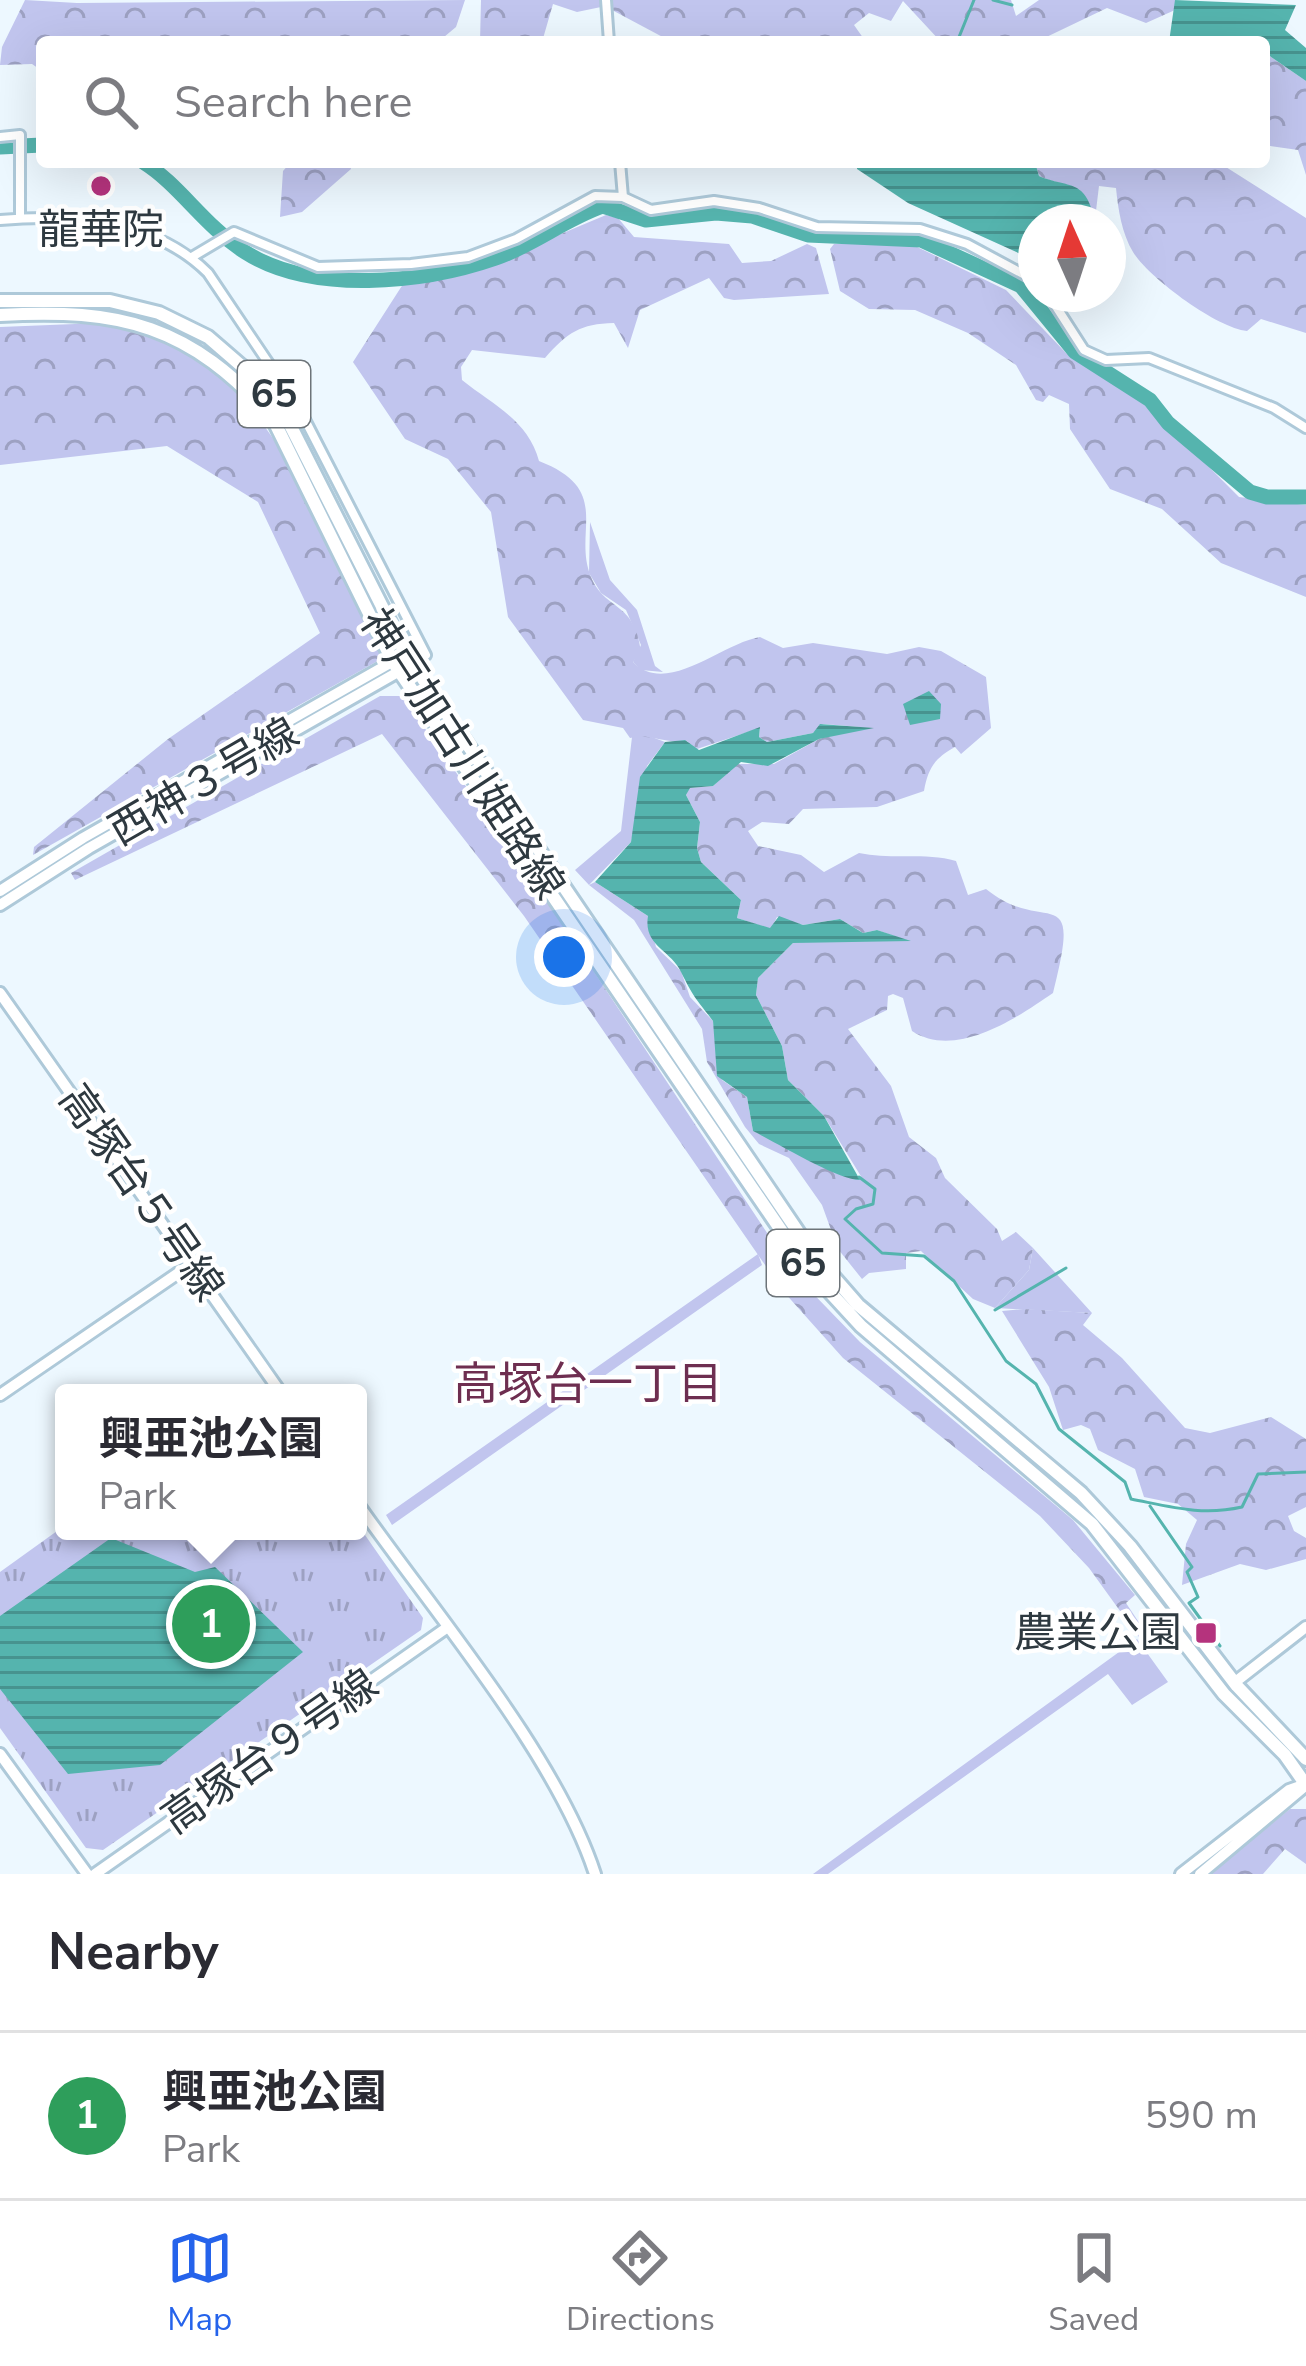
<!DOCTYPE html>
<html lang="en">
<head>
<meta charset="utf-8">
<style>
	:root { --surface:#fff; --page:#f7f7f7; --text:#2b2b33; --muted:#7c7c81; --line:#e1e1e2; --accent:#2563eb }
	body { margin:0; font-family:"Nunito Sans","Noto Sans JP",sans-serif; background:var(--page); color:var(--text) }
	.compass { position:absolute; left:1018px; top:204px; width:108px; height:108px; border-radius:50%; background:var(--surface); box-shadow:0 12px 48px #0002; rotate:357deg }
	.you { position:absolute; left:564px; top:957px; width:42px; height:42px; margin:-30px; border:9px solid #fff; border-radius:50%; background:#1a73e8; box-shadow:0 0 0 18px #1a73e833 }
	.badge { display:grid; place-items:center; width:78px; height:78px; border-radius:50%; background:var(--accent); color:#fff; font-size:39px; font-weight:700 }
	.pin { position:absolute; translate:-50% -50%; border:6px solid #fff; box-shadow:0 3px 12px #0006 }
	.popup { position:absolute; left:55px; top:1384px; width:312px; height:156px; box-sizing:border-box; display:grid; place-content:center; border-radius:12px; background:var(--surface); filter:drop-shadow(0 3px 9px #0005); font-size:39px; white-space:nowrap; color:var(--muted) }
	.popup b { font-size:45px; color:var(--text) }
	.popup::after { content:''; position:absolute; left:50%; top:100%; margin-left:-24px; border:24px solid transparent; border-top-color:var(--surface) }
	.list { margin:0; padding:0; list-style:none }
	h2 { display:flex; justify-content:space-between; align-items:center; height:156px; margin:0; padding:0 48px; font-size:51px }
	h2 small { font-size:39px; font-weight:400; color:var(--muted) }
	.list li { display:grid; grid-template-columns:78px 1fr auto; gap:36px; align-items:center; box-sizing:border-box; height:168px; padding:0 48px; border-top:3px solid var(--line) }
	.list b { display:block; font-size:45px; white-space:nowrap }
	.list p { margin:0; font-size:39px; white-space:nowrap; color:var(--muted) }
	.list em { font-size:39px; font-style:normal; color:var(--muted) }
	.icon { flex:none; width:66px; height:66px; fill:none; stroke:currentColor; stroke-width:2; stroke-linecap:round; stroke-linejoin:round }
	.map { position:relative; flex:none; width:1306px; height:1874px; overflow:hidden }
	.search { position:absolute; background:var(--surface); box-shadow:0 12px 48px #0002; left:36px; right:36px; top:36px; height:132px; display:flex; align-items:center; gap:30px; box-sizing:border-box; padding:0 42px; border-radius:12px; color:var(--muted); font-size:45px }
	.sheet { height:324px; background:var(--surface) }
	nav { display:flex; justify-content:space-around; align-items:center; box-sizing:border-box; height:168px; border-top:3px solid var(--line); background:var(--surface); font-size:33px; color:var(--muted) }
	nav a { display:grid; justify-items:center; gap:6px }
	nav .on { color:var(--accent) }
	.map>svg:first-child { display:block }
	.green { fill:#c1c5ee }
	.forest { fill:url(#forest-crowns) }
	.park { fill:url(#park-tufts) }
	.water { fill:url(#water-rules) }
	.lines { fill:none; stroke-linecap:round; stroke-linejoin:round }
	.stream { stroke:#55b4ae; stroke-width:3 }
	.river { stroke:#55b4ae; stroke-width:15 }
	.street-casing { stroke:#aec9d9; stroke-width:14 }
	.secondary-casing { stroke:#aec9d9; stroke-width:16 }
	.primary-casing { stroke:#aec9d9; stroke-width:18 }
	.street { stroke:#fff; stroke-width:8 }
	.secondary { stroke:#fff; stroke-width:10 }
	.primary { stroke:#fff; stroke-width:12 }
	.poi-dot { fill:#b5337d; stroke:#fff; stroke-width:4.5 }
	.labels { text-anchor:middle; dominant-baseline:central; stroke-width:9; stroke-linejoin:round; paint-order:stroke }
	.shield { fill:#fff; stroke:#6d7479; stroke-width:3 }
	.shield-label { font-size:39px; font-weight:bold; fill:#2e3940 }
	.poi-label { font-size:42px; fill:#2e3940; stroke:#fff }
	.street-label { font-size:42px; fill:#2e3940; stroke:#fff }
	.neighbourhood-label { font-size:45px; fill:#6e2e50; stroke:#fff }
</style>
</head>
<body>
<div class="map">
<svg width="1306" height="1874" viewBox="0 0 1306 1874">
	<defs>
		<pattern id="forest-crowns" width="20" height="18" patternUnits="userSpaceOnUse" patternTransform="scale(3)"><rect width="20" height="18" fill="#c1c5ee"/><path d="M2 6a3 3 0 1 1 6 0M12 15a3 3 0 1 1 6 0" fill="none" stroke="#9da1c2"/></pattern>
		<pattern id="park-tufts" width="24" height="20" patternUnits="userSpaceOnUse" patternTransform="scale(3)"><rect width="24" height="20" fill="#c1c5ee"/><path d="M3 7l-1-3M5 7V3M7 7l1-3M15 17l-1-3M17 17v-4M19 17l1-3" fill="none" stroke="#9da1c2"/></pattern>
		<pattern id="water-rules" width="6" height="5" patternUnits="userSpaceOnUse" patternTransform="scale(3)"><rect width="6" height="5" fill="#55b4ae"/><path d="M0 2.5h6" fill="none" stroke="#47938f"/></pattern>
	</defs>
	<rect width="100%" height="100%" fill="#edf8ff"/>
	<!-- green -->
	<path class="green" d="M590 522 610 580 637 610 655 666 663 672 641 670 633 662 641 645 626 610 601 593 589 573Z
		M644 734 665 742 647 766 631 842 589 885 575 870 621 831 632 737Z
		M1033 1248 1092 1313 995 1308 1029 1270Z
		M758 1254 762 1265 392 1525 386 1515Z
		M1137 1639 1168 1682 1132 1705 1108 1674 828 1874H813Z"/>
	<!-- forest -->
	<path class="forest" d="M25 0 77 3 465 0 456 27 438 42H42V71L32 64 0 65 2 47Z
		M481 0H600L601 7 577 12 553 4 542 42H480Z
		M611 0H1011L1016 16 1039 0H1175V10L1146 23 1107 8 1036 42H941L903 1 891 21 869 13 854 25 866 42H672L612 10Z
		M1264 52 1306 81V175L1298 150 1264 145Z
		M349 162 351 169 302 212 280 217 283 171 290 163Z
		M1035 162H1218L1306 218V333L1261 319 1247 331C1217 328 1149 278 1133 252 1122 234 1118 209 1116 188L1099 186 1095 219C1082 179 1068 189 1039 176Z
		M606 215 618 218 634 237 729 244 742 263 771 261 807 244 816 248 829 294 734 300 724 298 709 278 640 310 628 348 614 323C580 324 568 332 545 358L472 350 461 367 462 380C493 405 528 420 539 461 614 490 572 531 591 577 605 611 634 600 641 651L633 662C667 697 722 643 760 637L783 648 813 643 887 654 919 647 941 651 986 677 991 728 961 754 955 747C935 758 928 768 924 791L877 807 803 809 789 824 762 822 748 831 758 846 801 855 824 872 859 853C891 860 925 852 956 861L968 895 986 889C1046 938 1083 875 1053 993 1018 1017 956 1060 912 1031L903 998 893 994 888 996 887 1010 848 1029 891 1086 909 1137 936 1158 945 1178 997 1229 1002 1241 1016 1232 1033 1248 1029 1270 995 1308 973 1299 921 1251 906 1253V1269L869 1273 862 1279 838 1249 822 1205 789 1158 759 1144 745 1127 707 1062 702 1029 634 920 589 885 595 882 648 916 656 947 681 971 690 997 713 1021 722 1080 747 1097 753 1131 862 1178 824 1116 788 1080 782 1046 756 995 758 978 793 943 840 938 908 941 877 930 863 933 840 919 803 925 777 917 771 929 737 918 741 900 701 862 697 848 700 822 686 795 689 788 713 786 737 764H774L819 739 860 727 823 724 813 733 767 742 759 737 760 728 694 750 687 741C665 744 650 733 630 738L623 728 583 720 508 617 491 512 448 459 405 439 353 362 405 281 463 275Z
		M834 244H911L1006 290 1066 353 1147 405 1239 497 1306 505V597L1221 563 1162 509 1110 489 1070 429 1069 404 1049 395 1043 402 1036 400 1016 365 968 333 915 310 869 309 840 291 830 249Z
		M100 323C118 327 138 329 154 335 275 379 331 551 383 658L33 855 34 847 168 739 320 633 258 502 167 446 0 465V327Z
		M380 696H402L547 901 795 1275 860 1342 1073 1520 1135 1595 1126 1603 1148 1636 1141 1640 1089 1568 1040 1516 843 1358 783 1291 524 916 382 734 75 880 71 873Z
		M1023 1309 1092 1313 1083 1325 1122 1358 1185 1428 1210 1433 1271 1417 1306 1439V1507L1288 1516 1294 1531 1306 1538V1559L1266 1570 1240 1564 1182 1585 1186 1544 1197 1520 1178 1504 1144 1497 1135 1469 1098 1450 1090 1429 1081 1425 1063 1430 1049 1387 1002 1311Z
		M1290 1809H1306V1864L1285 1849 1263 1874H1208Z"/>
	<!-- park -->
	<path class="park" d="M358 1525 423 1618 421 1630 103 1850 86 1848 0 1728V1572L64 1526V1531H358Z"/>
	<!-- water -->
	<path class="water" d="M1175 0 1296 5 1285 30 1306 48V81L1264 52V42H1169Z
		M857 162H1035L1039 176C1069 189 1086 177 1095 222H1036V261L908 203 857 169Z
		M929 691 941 704 940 719 910 725 903 704Z
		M820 724 874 728 819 739 768 766 741 762 713 786 690 788 686 795 700 822 697 848 701 862 741 900 737 918 770 928 779 916 803 925 840 919 863 933 877 930 911 941 793 943 758 978 756 995 782 1046 788 1080 824 1116 860 1180C838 1180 777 1143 753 1131L747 1097 717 1076 713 1021C695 997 695 1000 681 972 671 950 643 946 648 916L595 882 631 842 640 777 665 742 685 740 699 750 760 727 759 737 767 742 813 733Z
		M111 1538 195 1572 215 1567 303 1652 160 1765 68 1774 0 1689V1616Z"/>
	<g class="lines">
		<!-- stream -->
		<path class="stream" d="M993 0 1012 5
			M957 42 974 0
			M1034 297 1045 298
			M1055 299 1067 303 1069 294
			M859 1177 875 1189 873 1204 856 1209 845 1219 882 1253 924 1256 954 1281 1006 1361 1036 1384 1059 1429 1125 1482 1131 1499C1172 1507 1202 1516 1242 1507L1258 1474 1306 1472
			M995 1310 1066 1268
			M1150 1506 1192 1567 1187 1572 1198 1597 1189 1603 1220 1646"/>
		<!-- river -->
		<path class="river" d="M0 147 42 145
			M143 162C180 185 203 225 245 252 312 295 424 283 496 258 534 245 565 219 603 206L646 220 716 213 752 216 808 235 921 240 1021 286 1075 352 1150 400 1168 423 1250 492 1267 497H1306"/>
		<!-- street casing -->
		<g class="street-casing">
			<path id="street" d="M606 0 609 42
				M0 137 20 135V218
				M620 162 623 197
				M0 220C72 214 154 219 208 273L300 410 426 655
				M192 257 234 232 318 267 411 264 468 257 516 239 595 196 623 197 651 210 714 201 759 208 817 227 920 229 967 244 1036 281
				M1048 294 1084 350 1106 360 1149 358 1274 408 1306 428"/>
		</g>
		<!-- secondary casing -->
		<g class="secondary-casing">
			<path id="secondary" d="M0 891 83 838 406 654
				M0 905 89 848 412 664
				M0 993 281 1393
				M0 1395 190 1265
				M358 1504C432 1610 556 1754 595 1874
				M1234 1683 1306 1627
				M0 1754 87 1874
				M95 1874 445 1629
				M1181 1874 1289 1790 1306 1784
				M1200 1874 1304 1787"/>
		</g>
		<!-- primary casing -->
		<g class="primary-casing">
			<path id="primary" d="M0 301H110L159 313 208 337 275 395 406 654 811 1251 858 1305 1081 1493 1130 1546 1237 1686 1306 1759
				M0 315C120 308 191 325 273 419L393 662 804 1264 861 1326 1092 1524 1224 1694 1285 1755 1306 1785"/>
		</g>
		<!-- street -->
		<use href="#street" class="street"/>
		<!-- secondary -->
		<use href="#secondary" class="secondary"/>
		<!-- primary -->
		<use href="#primary" class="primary"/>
	</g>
	<!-- markers -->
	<g class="poi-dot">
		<circle cx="101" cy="186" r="12"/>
		<rect x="1194" y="1621" width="24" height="24" rx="6"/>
	</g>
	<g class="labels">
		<!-- shield labels -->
		<g class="shield">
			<rect x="238" y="361" width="72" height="66" rx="9"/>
			<rect x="767" y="1230" width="72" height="66" rx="9"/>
		</g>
		<g class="shield-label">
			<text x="274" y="394">65</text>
			<text x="803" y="1263">65</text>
		</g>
		<!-- poi labels -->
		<g class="poi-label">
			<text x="101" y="230">龍華院</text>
			<text x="1182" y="1633" text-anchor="end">農業公園</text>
		</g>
		<!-- street labels -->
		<g class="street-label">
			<text transform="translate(462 754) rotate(57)">神戸加古川姫路線</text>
			<text transform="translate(204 782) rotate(-30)">西神３号線</text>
			<text transform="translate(141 1193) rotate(55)">高塚台５号線</text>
			<text transform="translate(270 1752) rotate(-35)">高塚台９号線</text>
		</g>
		<!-- neighbourhood labels -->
		<g class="neighbourhood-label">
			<text x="588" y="1384">高塚台一丁目</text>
		</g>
	</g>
</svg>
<svg class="compass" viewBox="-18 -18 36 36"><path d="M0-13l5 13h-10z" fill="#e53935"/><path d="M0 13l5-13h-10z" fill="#7c7c81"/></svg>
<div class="you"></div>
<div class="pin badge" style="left:211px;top:1624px;background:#2e9e5b">1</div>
<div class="popup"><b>興亜池公園</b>Park</div>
<div class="search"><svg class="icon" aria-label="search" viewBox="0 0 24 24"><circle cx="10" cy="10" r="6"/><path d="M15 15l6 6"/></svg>Search here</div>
</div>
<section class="sheet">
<h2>Nearby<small></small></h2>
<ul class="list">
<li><span class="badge" style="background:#2e9e5b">1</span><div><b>興亜池公園</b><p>Park</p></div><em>590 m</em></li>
</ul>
</section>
<nav>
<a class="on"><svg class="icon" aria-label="map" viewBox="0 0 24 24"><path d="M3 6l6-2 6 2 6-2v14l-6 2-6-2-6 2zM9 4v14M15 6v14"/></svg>Map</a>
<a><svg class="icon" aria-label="directions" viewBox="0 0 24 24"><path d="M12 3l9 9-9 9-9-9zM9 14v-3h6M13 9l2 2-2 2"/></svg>Directions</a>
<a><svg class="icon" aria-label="saved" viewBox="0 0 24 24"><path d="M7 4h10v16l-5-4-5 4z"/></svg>Saved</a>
</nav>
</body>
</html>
